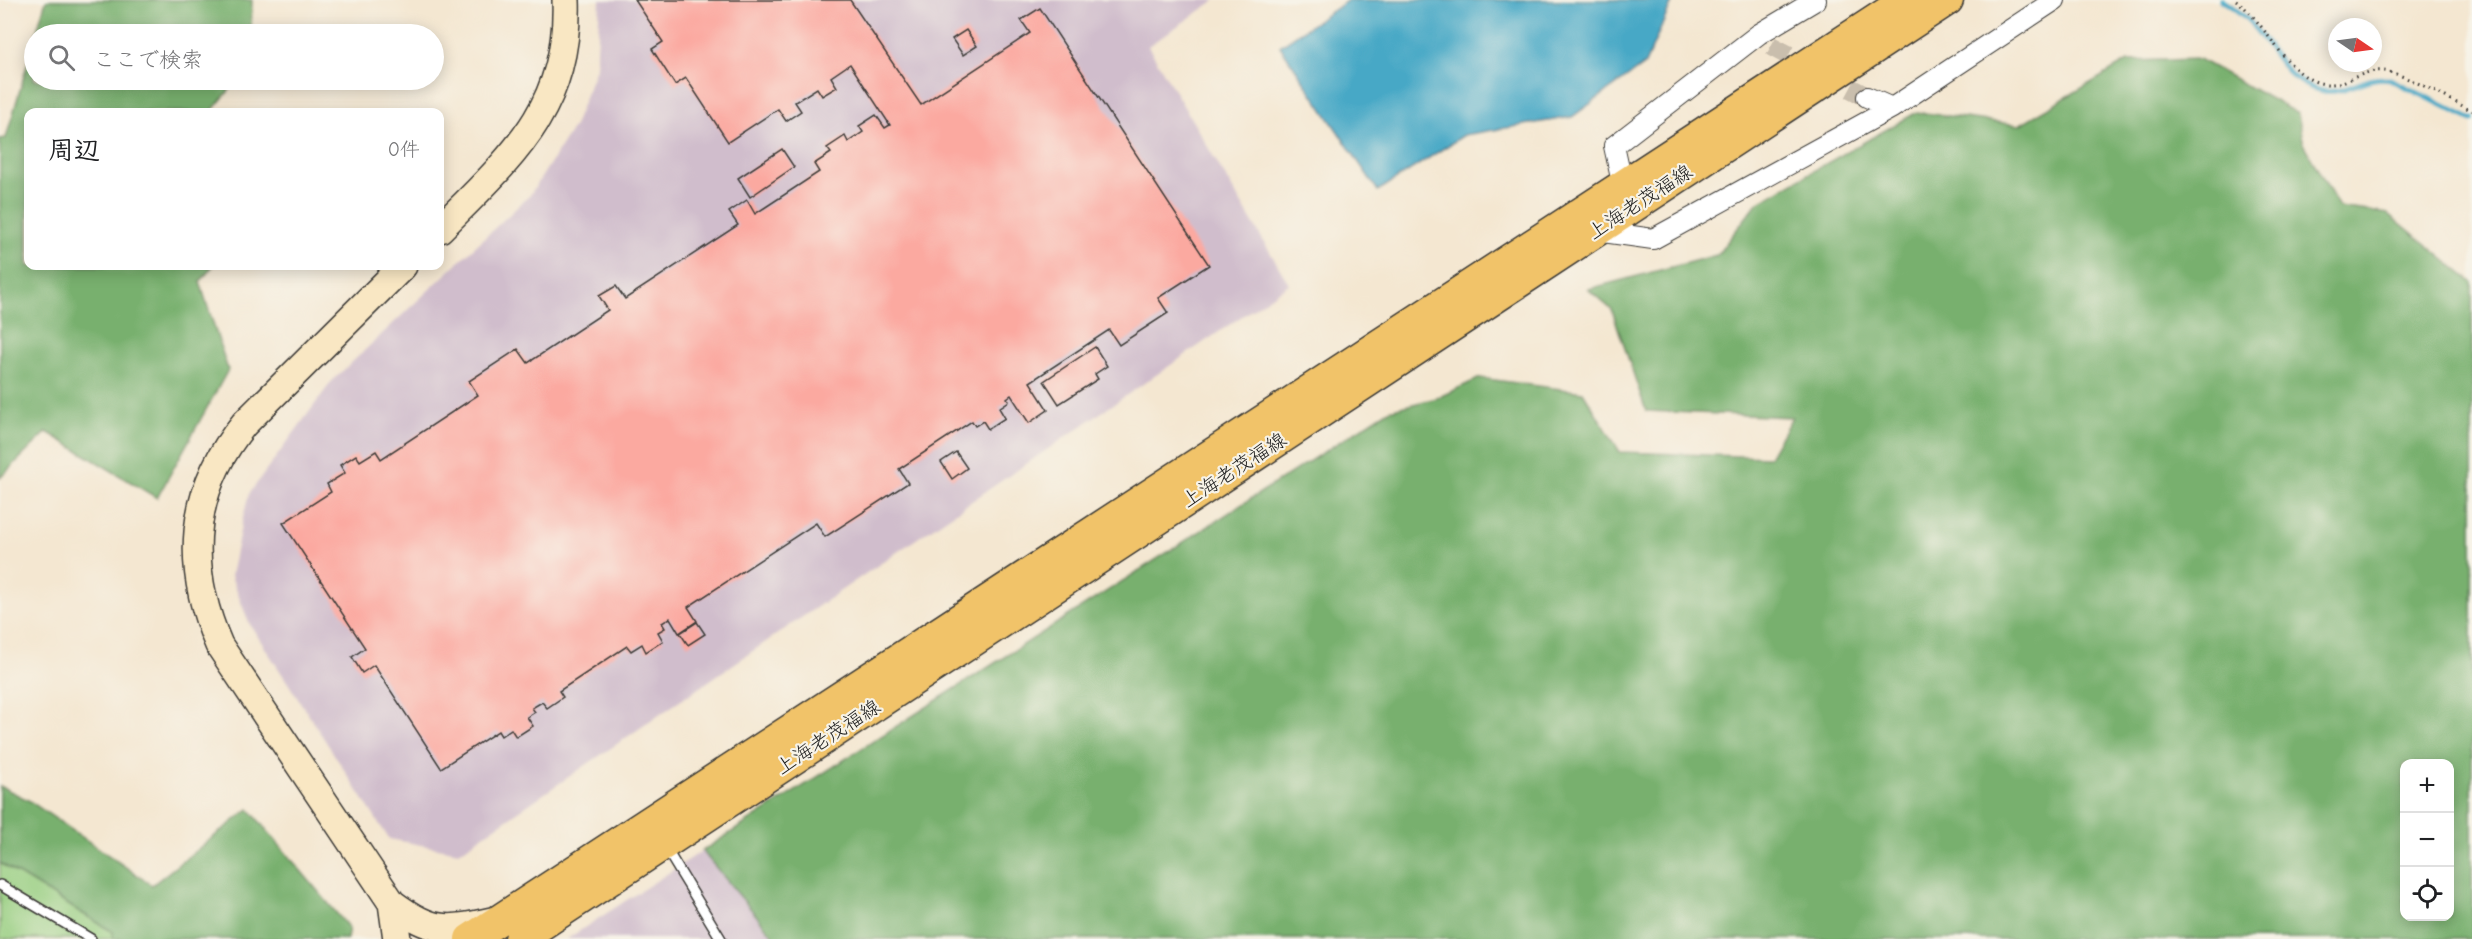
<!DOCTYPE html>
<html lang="ja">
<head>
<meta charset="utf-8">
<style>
	:root { --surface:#fff; --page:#f6f6f6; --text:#202124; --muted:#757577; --line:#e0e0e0 }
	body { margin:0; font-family:"Comic Neue","Klee One",sans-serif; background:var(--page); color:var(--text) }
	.controls { position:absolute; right:18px; bottom:18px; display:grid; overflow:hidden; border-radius:12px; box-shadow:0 3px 15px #0003 }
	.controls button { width:54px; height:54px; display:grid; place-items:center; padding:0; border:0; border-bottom:2px solid var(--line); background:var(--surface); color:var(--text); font:30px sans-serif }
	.compass { position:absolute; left:2328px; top:18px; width:54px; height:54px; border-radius:50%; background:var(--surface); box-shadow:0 3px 15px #0003; rotate:103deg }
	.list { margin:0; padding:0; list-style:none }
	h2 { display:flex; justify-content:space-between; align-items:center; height:78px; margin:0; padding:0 24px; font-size:26px }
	h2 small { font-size:20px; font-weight:400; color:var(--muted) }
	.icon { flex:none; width:33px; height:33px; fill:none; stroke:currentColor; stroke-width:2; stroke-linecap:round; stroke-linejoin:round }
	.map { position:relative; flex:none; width:2472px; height:939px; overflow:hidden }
	.search { position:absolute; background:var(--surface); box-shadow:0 3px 15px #0003; left:24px; top:24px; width:420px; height:66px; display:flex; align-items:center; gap:15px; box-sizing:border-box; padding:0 21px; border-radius:33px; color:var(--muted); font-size:22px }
	.panel { position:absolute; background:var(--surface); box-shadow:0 3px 15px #0003; left:24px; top:108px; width:420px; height:162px; border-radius:12px }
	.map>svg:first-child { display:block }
	.industrial { fill:#d0bdcc }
	.green { fill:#95cd7f; stroke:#58744e; stroke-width:1.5 }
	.forest { fill:#78b06e; stroke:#4a6645; stroke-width:1.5; fill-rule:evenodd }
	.water { fill:#47a8c6; stroke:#326271; stroke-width:1.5 }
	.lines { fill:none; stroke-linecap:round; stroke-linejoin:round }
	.stream { stroke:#47a8c6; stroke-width:5 }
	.building { fill:#fba9a0 }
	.street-tunnel { stroke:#c9bead; stroke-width:20; stroke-dasharray:20 10; stroke-linecap:butt }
	.lane-casing { stroke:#3c3a37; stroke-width:12 }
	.street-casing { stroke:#3c3a37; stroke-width:22 }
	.secondary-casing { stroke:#3c3a37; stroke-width:30 }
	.primary-casing { stroke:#3c3a37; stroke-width:33 }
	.path { stroke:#3c3a37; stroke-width:3; stroke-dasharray:1.5 4.5; stroke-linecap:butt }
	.lane { stroke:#fff; stroke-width:9 }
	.street { stroke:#fff; stroke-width:20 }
	.secondary { stroke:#f9e7c3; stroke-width:27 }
	.primary { stroke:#f1c369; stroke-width:30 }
	.labels { text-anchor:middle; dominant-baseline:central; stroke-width:4.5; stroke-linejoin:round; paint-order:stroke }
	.street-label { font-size:20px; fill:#1c1c1c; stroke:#f7f3e8 }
</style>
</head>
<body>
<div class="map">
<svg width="2472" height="939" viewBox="0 0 2472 939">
	<rect width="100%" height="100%" fill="#f7f3e8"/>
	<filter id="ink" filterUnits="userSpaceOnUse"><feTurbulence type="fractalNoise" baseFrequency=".0167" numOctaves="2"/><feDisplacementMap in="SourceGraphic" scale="12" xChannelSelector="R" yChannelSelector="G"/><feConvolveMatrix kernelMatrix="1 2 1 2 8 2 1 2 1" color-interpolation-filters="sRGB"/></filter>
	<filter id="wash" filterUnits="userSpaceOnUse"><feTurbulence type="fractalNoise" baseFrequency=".008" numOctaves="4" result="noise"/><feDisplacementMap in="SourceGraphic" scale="24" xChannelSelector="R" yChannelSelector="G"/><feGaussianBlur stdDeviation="1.35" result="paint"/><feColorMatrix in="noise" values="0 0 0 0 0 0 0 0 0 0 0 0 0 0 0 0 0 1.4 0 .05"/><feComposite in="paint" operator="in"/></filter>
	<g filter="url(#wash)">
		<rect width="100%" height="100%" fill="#f4e7d1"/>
		<!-- industrial -->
		<path class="industrial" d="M600 0H1216L1148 46 1289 284 459 852 389 839 249 623 231 576 241 526 249 494 332 381 530 195 574 126 596 68Z
			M702 851 776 939H567Z"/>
		<!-- green -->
		<path class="green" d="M0 863 113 932 112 939H0Z"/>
		<!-- forest -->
		<path class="forest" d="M46 0H252L251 34H36Z
			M34 41V80H238L211 112H28V266H213L200 282 228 370 157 498 47 432 0 478V139L6 138Z
			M2199 59 2298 114 2304 145 2339 207 2389 214 2472 282V939H776L702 851 1389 410 1437 398 1480 378 1583 392 1620 452 1769 457 1792 417 1646 411 1612 310 1588 289 1717 255 1757 203 1917 112 2019 125 2128 61ZM2404 764H2450V916H2404Z
			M0 786 28 800 152 885 249 809 349 928 347 939H112L113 932 0 863Z"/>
		<!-- water -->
		<path class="water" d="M1348 0H1673L1645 64 1572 117 1464 135 1378 191 1280 46Z"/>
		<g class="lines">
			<!-- stream -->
			<path class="stream" d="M2222 0C2231 6 2240 12 2248 20 2271 45 2286 86 2324 91 2348 94 2367 74 2390 79L2472 120"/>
		</g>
		<g id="blocks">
			<!-- building -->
			<path class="building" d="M635 0H850L921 105 1030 33 1021 20 1040 8 1209 265 1158 298 1168 313 1119 345 1109 330 1030 382 1048 410 1029 423 1011 395 1007 398 1009 401 999 408 1005 418 988 429 983 421 975 426 972 421 899 469 908 483 825 537 816 523 688 607 697 621 679 633 670 618 662 623 665 628 658 632 663 641 646 652 642 644 631 651 627 646 559 691 563 697 547 708 542 702 532 708 535 712 527 717 533 726 516 737 511 729 501 736 498 731 441 768 374 665 362 673 352 657 365 648 283 523 331 492 327 484 345 473 340 465 356 455 360 461 376 451 381 459 478 395 469 381 518 349 528 363 608 310 599 296 616 286 625 299 738 225 729 212 747 200 755 214 819 172 814 164 831 153 827 148 845 136 848 142 863 132 859 126 876 115 885 128 890 125 850 64 831 77 837 87 822 96 817 88 795 102 801 111 786 121 778 109 728 142 686 78 675 85 652 49 663 42Z
				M966 30 977 46 963 55 952 39Z
				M782 149 794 167 750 197 738 178Z
				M1095 347 1107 366 1095 374 1098 379 1059 404 1044 381Z
				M956 452 967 468 952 479 941 462Z
				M697 622 705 634 688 645 680 633Z"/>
		</g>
	</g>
	<g filter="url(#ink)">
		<use href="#blocks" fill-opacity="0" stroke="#3c3a37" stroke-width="1.5"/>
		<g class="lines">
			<!-- street-tunnel -->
			<path class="street-tunnel" d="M1771 46 1867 97"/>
			<!-- lane casing -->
			<g class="lane-casing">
				<path id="lane" d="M665 847 721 939
					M0 885 91 939"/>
			</g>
			<!-- street casing -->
			<g class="street-casing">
				<path id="street" d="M1867 97 1892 108
					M1623 187 1614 146 1759 34 1816 0
					M1596 231 1653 239 1892 108 2055 0"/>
			</g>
			<!-- secondary casing -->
			<g class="secondary-casing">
				<path id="secondary" d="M440 229C510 158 570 109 566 0
					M403 266 244 424C189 491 185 567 219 645L392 903C434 934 447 931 496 920
					M392 903 397 939"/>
			</g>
			<!-- primary casing -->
			<g class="primary-casing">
				<path id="primary" d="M470 939 1906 0
					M520 939 1948 0"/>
			</g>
			<!-- path -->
			<path class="path" d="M2236 0C2264 22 2280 61 2308 78 2339 96 2357 68 2384 71 2403 73 2453 101 2472 111"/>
			<!-- lane -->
			<use href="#lane" class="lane"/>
			<!-- street -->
			<use href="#street" class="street"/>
			<!-- secondary -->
			<use href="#secondary" class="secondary"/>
			<!-- primary -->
			<use href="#primary" class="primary"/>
		</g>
	</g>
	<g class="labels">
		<!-- street labels -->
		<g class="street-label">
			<text transform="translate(1640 202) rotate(-33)">上海老茂福線</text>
			<text transform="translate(1234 470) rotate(-33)">上海老茂福線</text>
			<text transform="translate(828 737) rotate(-33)">上海老茂福線</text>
		</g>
	</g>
</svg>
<div class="controls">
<button>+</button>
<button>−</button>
<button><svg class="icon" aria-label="locate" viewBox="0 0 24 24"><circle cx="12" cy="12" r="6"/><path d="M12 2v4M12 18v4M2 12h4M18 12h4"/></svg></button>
</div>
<svg class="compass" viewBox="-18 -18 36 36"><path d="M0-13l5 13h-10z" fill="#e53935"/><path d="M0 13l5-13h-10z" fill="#757577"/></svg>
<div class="search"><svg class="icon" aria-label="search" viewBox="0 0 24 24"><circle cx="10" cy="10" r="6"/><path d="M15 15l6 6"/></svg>ここで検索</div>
<section class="panel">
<h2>周辺<small>0件</small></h2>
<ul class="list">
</ul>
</section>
</div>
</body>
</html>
